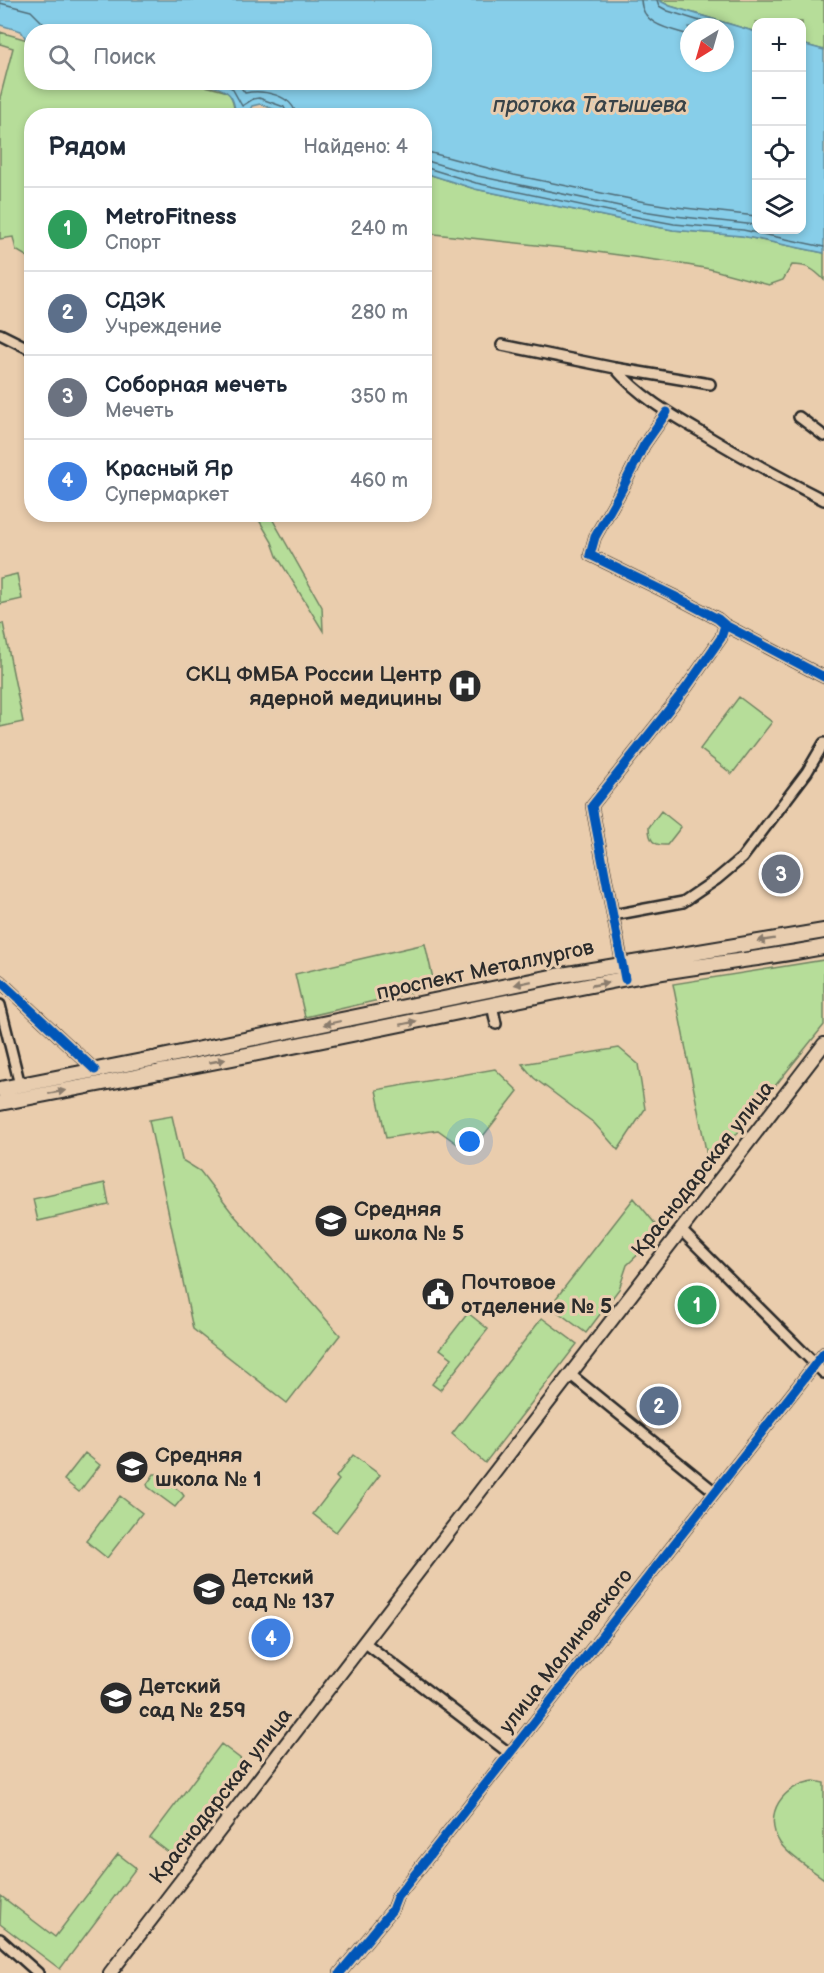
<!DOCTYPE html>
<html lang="ru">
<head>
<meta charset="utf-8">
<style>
	:root { --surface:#fff; --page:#f6f6f7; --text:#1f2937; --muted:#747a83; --line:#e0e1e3; --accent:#db2777 }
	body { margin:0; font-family:"Balsamiq Sans",sans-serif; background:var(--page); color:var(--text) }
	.controls { position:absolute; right:18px; top:18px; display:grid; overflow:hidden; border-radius:12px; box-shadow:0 3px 9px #0003 }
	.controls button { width:54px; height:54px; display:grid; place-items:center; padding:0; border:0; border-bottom:2px solid var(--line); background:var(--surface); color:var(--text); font:30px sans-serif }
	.compass { position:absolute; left:680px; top:18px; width:54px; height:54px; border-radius:50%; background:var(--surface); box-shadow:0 3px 9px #0003; rotate:217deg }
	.you { position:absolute; left:470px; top:1142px; width:21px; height:21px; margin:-15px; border:4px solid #fff; border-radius:50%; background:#1a73e8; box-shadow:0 0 0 9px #1a73e833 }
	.badge { display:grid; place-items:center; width:39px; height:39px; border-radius:50%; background:var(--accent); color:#fff; font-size:20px; font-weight:700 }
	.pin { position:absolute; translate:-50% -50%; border:3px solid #fff; box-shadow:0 2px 6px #0006 }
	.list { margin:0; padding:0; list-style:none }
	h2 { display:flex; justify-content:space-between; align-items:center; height:78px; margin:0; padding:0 24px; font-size:26px }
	h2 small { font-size:20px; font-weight:400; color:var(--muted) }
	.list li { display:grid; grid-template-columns:39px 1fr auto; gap:18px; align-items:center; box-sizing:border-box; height:84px; padding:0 24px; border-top:2px solid var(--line) }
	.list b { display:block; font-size:22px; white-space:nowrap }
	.list p { margin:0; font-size:20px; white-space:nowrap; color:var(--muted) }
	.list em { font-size:20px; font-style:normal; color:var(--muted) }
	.icon { flex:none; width:33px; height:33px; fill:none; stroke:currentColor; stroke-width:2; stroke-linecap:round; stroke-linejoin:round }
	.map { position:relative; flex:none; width:824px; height:1973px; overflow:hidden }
	.search { position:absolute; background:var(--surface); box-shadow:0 3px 9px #0003; left:24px; top:24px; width:408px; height:66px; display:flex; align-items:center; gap:15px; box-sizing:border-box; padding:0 21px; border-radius:24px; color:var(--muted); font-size:22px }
	.panel { position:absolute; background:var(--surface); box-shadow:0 3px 9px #0003; left:24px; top:108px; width:408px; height:414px; border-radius:24px }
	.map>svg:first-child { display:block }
	.green { fill:#b6dd99; stroke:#708462; stroke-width:1.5 }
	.water { fill:#87cee9; stroke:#628d9d; stroke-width:1.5; fill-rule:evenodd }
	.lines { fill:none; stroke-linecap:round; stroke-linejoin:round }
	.shore { stroke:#506c77; stroke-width:1.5 }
	.minor-casing { stroke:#2b2b2b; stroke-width:14 }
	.secondary-casing { stroke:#2b2b2b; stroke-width:16 }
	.primary-casing { stroke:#2b2b2b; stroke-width:18 }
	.minor { stroke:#e8cdaf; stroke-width:9 }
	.secondary { stroke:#e8cdaf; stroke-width:12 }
	.primary { stroke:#e8cdaf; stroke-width:14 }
	.cycleway-casing { stroke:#e8cdaf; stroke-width:13 }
	.cycleway { stroke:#0057b8; stroke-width:9 }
	.oneway { fill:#8a7c6d }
	.labels { text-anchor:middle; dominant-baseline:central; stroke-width:6; stroke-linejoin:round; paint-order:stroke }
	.poi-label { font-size:21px; font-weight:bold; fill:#2b2b2b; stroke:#e8cdaf; text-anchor:start }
	.street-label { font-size:21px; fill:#2b2b2b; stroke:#e8cdaf }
	.water-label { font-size:22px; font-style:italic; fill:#394348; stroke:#e8cdaf }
</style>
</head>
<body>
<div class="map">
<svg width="824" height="1973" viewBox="0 0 824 1973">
	<rect width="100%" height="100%" fill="#eacdad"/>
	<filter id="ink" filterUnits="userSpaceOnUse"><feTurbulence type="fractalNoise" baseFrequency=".0167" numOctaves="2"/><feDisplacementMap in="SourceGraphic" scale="12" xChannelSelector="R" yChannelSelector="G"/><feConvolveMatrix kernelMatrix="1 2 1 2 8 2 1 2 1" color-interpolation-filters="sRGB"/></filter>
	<g filter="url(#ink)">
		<!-- green -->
		<path class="green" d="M658 0H824V50L802 44V22H756V32L670 6Z
			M0 32 31 41 32 82 194 83 228 92 232 98 235 113 237 115 32 116V207L28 209 31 214V259L16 250 13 237 0 239V98L13 48 0 44Z
			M425 173 475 189 641 224 673 230 742 236 824 253V280C814 269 807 265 792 265L783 280 769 285 710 269 670 262 582 250 425 233Z
			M256 515H270L322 607 323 631 277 556 272 542Z
			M17 574 22 599 0 604V578Z
			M3 623 23 722 0 727V624Z
			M739 697 772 722 732 774 700 749Z
			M661 811 681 827 667 845C653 846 649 840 649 827Z
			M425 944 435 987 305 1017 295 974Z
			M824 960V1025L727 1146 708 1161 673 984Z
			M619 1048 638 1064 645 1109 618 1150 594 1123 534 1078 522 1064Z
			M495 1069 518 1091 470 1153 438 1130 386 1138 376 1090Z
			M172 1116 182 1160 200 1171 233 1214 340 1335 287 1403 193 1329 149 1120Z
			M105 1183 109 1205 38 1221 33 1199Z
			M634 1198 662 1232 627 1265 619 1289 586 1333 550 1306Z
			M468 1313 488 1329 440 1390 432 1384 452 1358 440 1349Z
			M542 1318 577 1344 485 1463 452 1434Z
			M85 1453 100 1465 79 1492 64 1480Z
			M353 1455 380 1475 336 1532 313 1514 339 1480 336 1477Z
			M154 1474H158L182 1493 184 1496 175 1507 148 1487 147 1484Z
			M120 1496 142 1513 107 1558 86 1541Z
			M221 1744 250 1766 179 1860 150 1838Z
			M814 1781 824 1783V1879C810 1868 790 1857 780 1843 762 1814 783 1785 814 1781Z
			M118 1854 136 1868 60 1969 0 1924 1 1896 55 1937Z"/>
		<!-- water -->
		<path class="water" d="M0 0H658L670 6 756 32V230H802V44L824 50V253L742 236 673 230 641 224 475 189 425 173 424 116 289 115 260 104 252 106 247 115H237C234 110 235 103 231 97 225 86 205 85 194 83L424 82V32H32L31 41 26 39 21 31 0 25ZM689 27H725V63H689Z"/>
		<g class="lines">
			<!-- shore -->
			<path class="shore" d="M641 0C642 25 669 29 689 35
				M657 0 659 6 668 11 719 27
				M0 3 31 11 52 32
				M220 82 232 88 242 106 253 99 259 98 284 107 288 116
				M237 82 245 93C262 89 294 95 296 116
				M424 151 514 175 645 202 676 207 756 216
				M424 160 478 176 643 211 675 216 756 225
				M424 167 476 183 642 218 674 224 743 230 824 247"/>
			<!-- minor casing -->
			<g class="minor-casing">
				<path id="minor" d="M0 334 32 350
					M502 345 615 368 710 384
					M615 368C639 396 668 413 699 431 740 456 781 478 824 500
					M667 412 644 445 622 489 595 537 590 555 674 596 718 619 725 625 824 677
					M799 417 824 436
					M613 915 683 902 717 879 742 858 807 772 824 743
					M623 968 592 806 686 688 721 638 725 625
					M0 981 95 1070
					M0 1005 20 1085
					M492 1005 496 1024
					M681 1230 824 1373
					M571 1375 715 1492
					M364 1642 509 1753
					M0 1939 38 1973
					M340 1973 392 1910 397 1897 824 1353"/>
			</g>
			<!-- secondary casing -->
			<g class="secondary-casing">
				<path id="secondary" d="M110 1973 824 1044"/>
			</g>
			<!-- primary casing -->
			<g class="primary-casing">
				<path id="primary" d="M157 1058 556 976 824 931
					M160 1072C314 1043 468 1009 622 979 689 966 757 960 824 947
					M0 1089 152 1059
					M0 1103 155 1073"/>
			</g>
			<!-- minor -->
			<use href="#minor" class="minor"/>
			<!-- secondary -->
			<use href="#secondary" class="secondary"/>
			<!-- primary -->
			<use href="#primary" class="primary"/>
			<!-- cycleway casing -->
			<g class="cycleway-casing">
				<path id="cycleway" d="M667 412 644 445 622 489 595 537 590 555 674 596 718 619 725 625 824 677
					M625 979 592 806 686 688 721 638 725 625
					M0 981 95 1070
					M340 1973 392 1910 397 1897 824 1353"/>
			</g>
			<!-- cycleway -->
			<use href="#cycleway" class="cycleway"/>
		</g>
		<!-- one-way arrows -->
		<defs><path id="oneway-solid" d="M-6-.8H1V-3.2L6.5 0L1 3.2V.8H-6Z" transform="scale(1.5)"/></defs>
		<g class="oneway">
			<use href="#oneway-solid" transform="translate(766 940) rotate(171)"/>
			<use href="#oneway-solid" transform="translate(523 983) rotate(168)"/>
			<use href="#oneway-solid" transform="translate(600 984) rotate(-11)"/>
			<use href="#oneway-solid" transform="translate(332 1023) rotate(168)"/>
			<use href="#oneway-solid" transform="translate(409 1023) rotate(-12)"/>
			<use href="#oneway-solid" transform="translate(217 1061) rotate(-11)"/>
			<use href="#oneway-solid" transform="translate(57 1092) rotate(-11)"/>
		</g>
	</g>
	<!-- icons -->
	<defs>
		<g id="hospital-disc" transform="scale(1.725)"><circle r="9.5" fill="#2b2b2b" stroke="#e8cdaf"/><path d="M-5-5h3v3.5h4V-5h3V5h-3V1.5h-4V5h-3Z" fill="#fff"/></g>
		<g id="school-disc" transform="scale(1.725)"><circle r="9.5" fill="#2b2b2b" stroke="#e8cdaf"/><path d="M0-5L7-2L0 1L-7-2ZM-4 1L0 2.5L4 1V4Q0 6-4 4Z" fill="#fff"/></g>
		<g id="civic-disc" transform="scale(1.725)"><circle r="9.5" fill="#2b2b2b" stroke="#e8cdaf"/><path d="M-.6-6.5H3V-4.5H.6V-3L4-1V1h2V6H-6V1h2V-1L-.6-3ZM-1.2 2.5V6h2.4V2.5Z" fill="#fff"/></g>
	</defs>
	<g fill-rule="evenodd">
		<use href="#hospital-disc" x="465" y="686"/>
		<use href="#school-disc" x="331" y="1221"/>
		<use href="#civic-disc" x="438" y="1294"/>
		<use href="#school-disc" x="132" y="1467"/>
		<use href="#school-disc" x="209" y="1589"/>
		<use href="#school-disc" x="116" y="1698"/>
	</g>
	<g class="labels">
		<!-- poi labels -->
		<g class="poi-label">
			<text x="442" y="674" text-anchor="end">СКЦ ФМБА России Центр<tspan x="442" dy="24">ядерной медицины</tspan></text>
			<text x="354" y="1209">Средняя<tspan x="354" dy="24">школа № 5</tspan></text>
			<text x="461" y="1282">Почтовое<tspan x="461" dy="24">отделение № 5</tspan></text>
			<text x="155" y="1455">Средняя<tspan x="155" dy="24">школа № 1</tspan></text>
			<text x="232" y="1577">Детский<tspan x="232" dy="24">сад № 137</tspan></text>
			<text x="139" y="1686">Детский<tspan x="139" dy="24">сад № 259</tspan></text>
		</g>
		<!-- street labels -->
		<g class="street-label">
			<text transform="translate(485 970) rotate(-12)">проспект Металлургов</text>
			<text transform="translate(703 1169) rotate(-52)">Краснодарская улица</text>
			<text transform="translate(566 1651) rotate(-52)">улица Малиновского</text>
			<text transform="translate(221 1796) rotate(-52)">Краснодарская улица</text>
		</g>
		<!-- water labels -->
		<g class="water-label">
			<text x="590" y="105">протока Татышева</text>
		</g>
	</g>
</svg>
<div class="controls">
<button>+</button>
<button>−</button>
<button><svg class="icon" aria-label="locate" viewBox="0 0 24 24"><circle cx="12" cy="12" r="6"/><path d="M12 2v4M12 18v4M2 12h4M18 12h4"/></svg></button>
<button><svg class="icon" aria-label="layers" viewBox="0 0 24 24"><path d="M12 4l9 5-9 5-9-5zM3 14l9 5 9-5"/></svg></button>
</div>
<svg class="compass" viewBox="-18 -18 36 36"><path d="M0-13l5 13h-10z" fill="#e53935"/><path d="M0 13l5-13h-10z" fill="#747a83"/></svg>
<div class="you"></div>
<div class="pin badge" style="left:697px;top:1305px;background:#2e9e5b">1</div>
<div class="pin badge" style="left:659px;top:1406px;background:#5c6f8a">2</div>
<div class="pin badge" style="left:781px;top:874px;background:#6b7280">3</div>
<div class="pin badge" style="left:271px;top:1638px;background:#3f7fe0">4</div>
<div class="search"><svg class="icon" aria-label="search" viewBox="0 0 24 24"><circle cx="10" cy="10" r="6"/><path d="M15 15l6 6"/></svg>Поиск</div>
<section class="panel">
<h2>Рядом<small>Найдено: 4</small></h2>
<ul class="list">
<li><span class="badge" style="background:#2e9e5b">1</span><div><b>MetroFitness</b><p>Спорт</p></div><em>240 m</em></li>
<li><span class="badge" style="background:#5c6f8a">2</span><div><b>СДЭК</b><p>Учреждение</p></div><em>280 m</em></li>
<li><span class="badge" style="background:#6b7280">3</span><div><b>Соборная мечеть</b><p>Мечеть</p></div><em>350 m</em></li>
<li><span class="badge" style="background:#3f7fe0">4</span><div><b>Красный Яр</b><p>Супермаркет</p></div><em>460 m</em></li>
</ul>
</section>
</div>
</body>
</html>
